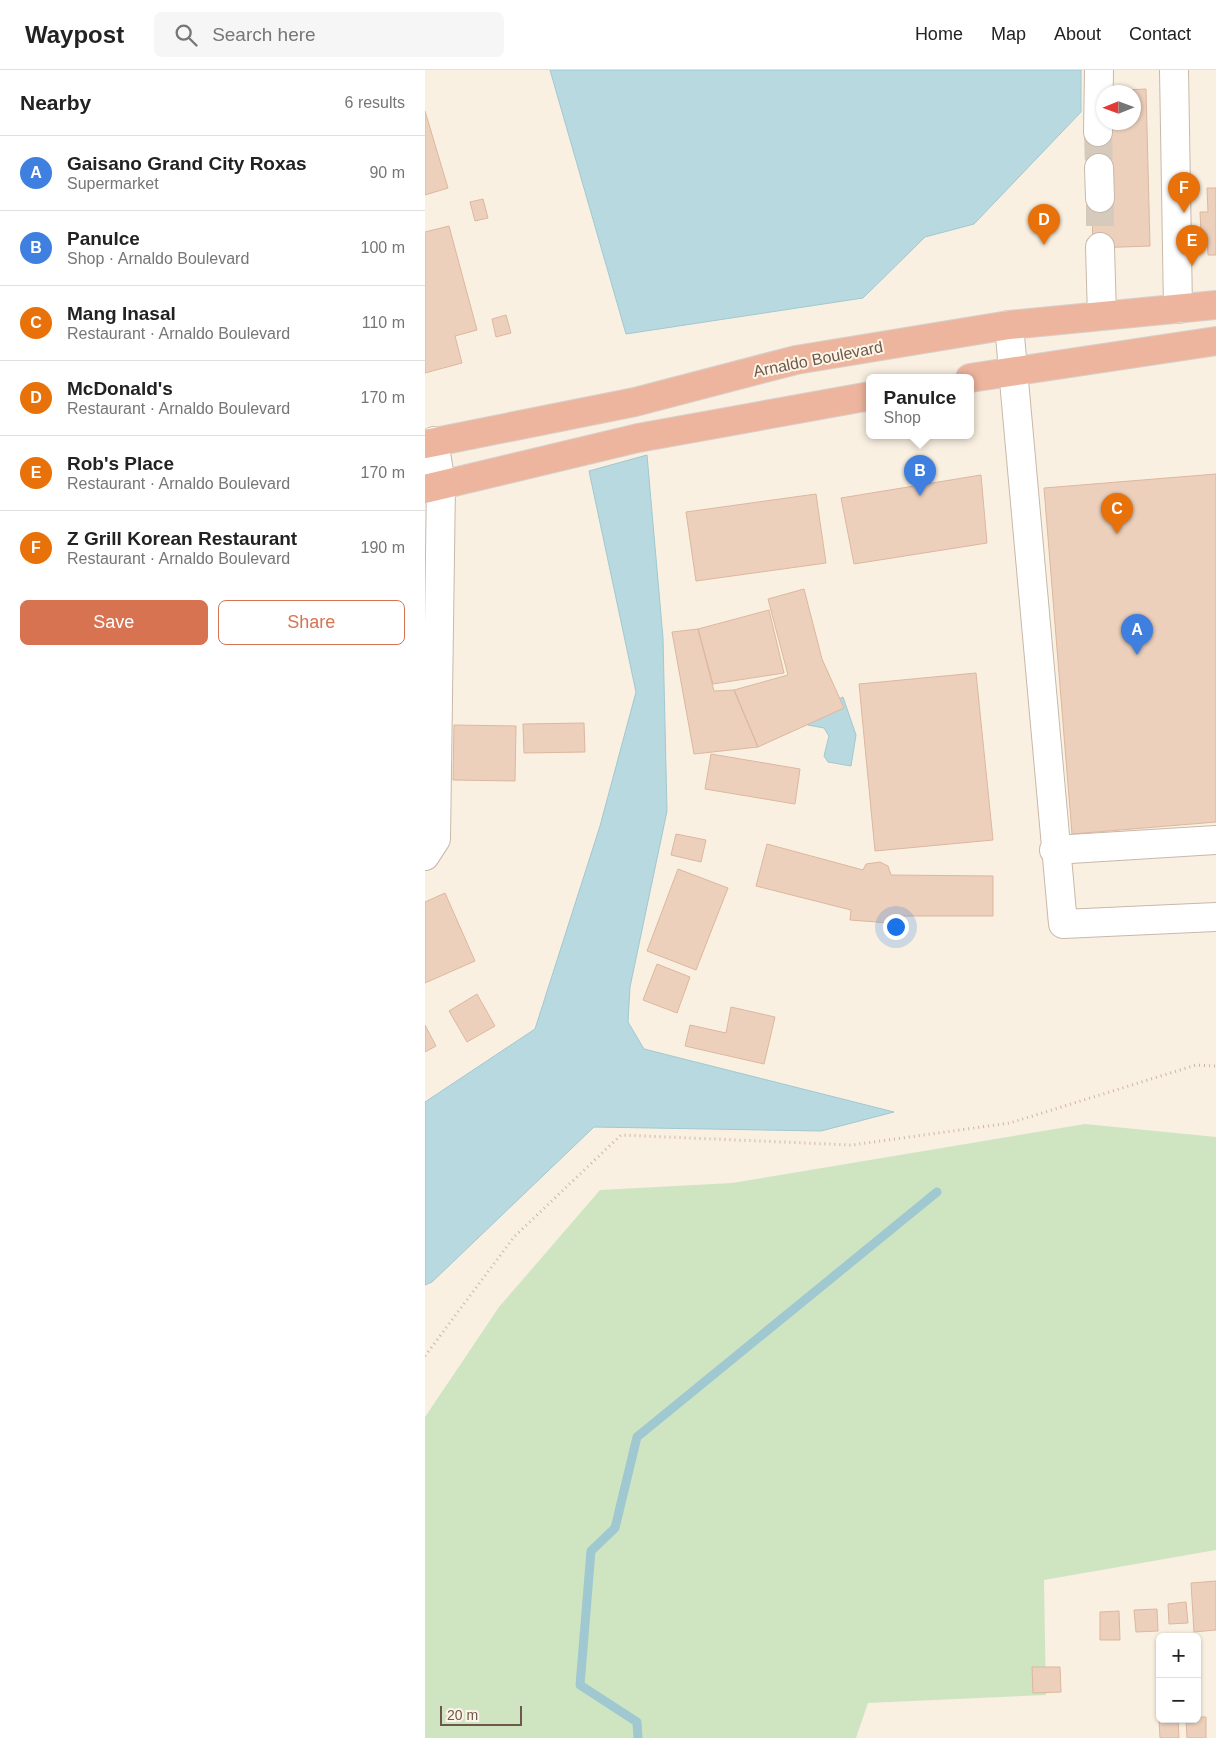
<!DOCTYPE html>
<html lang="en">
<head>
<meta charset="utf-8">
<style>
	:root { --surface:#fff; --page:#f6f6f6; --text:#222; --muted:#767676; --line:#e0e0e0; --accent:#d87352 }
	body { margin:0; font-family:Arial,sans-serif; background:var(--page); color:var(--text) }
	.controls { position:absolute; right:15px; bottom:15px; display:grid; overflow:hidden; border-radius:8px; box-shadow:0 1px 4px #0004 }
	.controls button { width:45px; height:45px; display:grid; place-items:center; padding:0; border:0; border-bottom:1px solid var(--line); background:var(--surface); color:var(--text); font:25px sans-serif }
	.compass { position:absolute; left:671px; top:15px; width:45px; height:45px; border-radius:50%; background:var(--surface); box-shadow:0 1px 4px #0004; rotate:269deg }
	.scale { position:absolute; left:15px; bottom:12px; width:82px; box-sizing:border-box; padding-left:5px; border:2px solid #6e584b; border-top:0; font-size:14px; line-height:18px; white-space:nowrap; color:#6e584b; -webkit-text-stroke:4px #fdf5e7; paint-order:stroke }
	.you { position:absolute; left:470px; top:856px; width:18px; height:18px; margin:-12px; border:4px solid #fff; border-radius:50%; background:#1a73e8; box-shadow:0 0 0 8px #1a73e833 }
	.badge { display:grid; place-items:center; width:32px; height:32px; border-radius:50%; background:var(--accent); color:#fff; font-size:16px; font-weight:700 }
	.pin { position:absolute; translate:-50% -41px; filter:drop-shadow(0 1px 2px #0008) }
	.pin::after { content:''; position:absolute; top:26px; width:18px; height:15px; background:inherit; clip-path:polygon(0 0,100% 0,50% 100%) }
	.popup { position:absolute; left:441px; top:304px; width:108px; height:65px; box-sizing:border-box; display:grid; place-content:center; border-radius:8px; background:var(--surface); filter:drop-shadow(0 1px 4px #0005); font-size:16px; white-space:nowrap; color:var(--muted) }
	.popup b { font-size:19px; color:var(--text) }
	.popup::after { content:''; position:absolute; left:50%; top:100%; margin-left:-10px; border:10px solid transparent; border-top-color:var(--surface) }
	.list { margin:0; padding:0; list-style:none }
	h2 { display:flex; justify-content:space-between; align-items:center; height:65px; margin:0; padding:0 20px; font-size:21px }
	h2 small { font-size:16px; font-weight:400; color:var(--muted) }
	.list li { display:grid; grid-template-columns:32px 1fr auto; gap:15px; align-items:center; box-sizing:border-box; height:75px; padding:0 20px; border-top:1px solid var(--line) }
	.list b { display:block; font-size:19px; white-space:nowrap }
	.list p { margin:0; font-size:16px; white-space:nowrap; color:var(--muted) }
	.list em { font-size:16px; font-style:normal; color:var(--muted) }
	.actions { display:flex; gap:10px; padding:15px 20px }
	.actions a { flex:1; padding:11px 0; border:1px solid var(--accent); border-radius:8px; text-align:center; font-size:18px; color:var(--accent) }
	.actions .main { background:var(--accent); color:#fff }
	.icon { flex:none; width:28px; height:28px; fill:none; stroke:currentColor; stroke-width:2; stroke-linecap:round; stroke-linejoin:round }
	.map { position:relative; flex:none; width:791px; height:1668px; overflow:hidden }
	header { display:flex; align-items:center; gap:30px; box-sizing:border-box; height:70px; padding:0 25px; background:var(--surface); border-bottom:1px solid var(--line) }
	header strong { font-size:24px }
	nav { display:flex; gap:28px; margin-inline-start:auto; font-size:18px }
	.search { width:350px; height:45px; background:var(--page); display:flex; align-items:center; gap:12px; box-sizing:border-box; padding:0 18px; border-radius:8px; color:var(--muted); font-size:19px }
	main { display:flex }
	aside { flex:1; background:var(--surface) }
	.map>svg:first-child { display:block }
	.green { fill:#cfe5c2 }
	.water { fill:#b8d9e0; stroke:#a0c8d1 }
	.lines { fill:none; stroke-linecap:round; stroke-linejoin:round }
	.stream { stroke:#a0c8d1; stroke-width:9 }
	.building { fill:#ecd0bc; stroke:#ddb79e }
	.minor-tunnel { stroke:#d6cabc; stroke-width:28; stroke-dasharray:28 14; stroke-linecap:butt }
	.minor-casing { stroke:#c8b8aa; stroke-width:30 }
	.highway-casing { stroke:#d6d0cd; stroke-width:30 }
	.path { stroke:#d0b4a0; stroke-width:3; stroke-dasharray:1 4; stroke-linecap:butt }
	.minor { stroke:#fff; stroke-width:28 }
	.highway { stroke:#eeb59e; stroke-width:28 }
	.labels { text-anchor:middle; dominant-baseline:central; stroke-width:4; stroke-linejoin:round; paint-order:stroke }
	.street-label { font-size:16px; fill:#6e584b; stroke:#fdf5e7 }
</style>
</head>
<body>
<header>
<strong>Waypost</strong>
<div class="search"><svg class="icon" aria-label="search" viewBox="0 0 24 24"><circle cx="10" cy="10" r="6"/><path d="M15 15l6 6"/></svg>Search here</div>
<nav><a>Home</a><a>Map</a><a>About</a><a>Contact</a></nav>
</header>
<main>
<aside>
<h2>Nearby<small>6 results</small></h2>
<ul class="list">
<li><span class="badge" style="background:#3f7fe0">A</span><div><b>Gaisano Grand City Roxas</b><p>Supermarket</p></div><em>90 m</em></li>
<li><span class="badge" style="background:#3f7fe0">B</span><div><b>Panulce</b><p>Shop · Arnaldo Boulevard</p></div><em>100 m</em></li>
<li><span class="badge" style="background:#e8710a">C</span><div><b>Mang Inasal</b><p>Restaurant · Arnaldo Boulevard</p></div><em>110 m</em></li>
<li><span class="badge" style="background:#e8710a">D</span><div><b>McDonald's</b><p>Restaurant · Arnaldo Boulevard</p></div><em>170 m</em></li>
<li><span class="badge" style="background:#e8710a">E</span><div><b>Rob's Place</b><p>Restaurant · Arnaldo Boulevard</p></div><em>170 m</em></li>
<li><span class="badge" style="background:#e8710a">F</span><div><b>Z Grill Korean Restaurant</b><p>Restaurant · Arnaldo Boulevard</p></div><em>190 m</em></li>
</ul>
<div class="actions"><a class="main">Save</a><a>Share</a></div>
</aside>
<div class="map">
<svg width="791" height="1668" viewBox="0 0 791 1668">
	<rect width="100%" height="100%" fill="#f9f0e1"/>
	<!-- green -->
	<path class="green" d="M660 1054 791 1067V1480L619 1510 621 1625 443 1633 431 1668H0V1347L74 1237 175 1120 307 1113Z"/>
	<!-- water -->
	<path class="water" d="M125 0H656V42L549 154 500 167 438 228 201 264Z
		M222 385 238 568 242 741 205 917 203 952 219 979 469 1042 396 1061 169 1057 7 1212 0 1215V1032L110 959 175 756 211 622 164 401Z
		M418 627 431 665 426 696 403 692 399 686 404 666 399 658 383 655 381 645Z"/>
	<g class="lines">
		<!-- stream -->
		<path class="stream" d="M213 1668 212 1652 155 1615 166 1481 190 1458 212 1367 512 1122"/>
	</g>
	<!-- building -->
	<path class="building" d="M721 19 725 176 668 178 665 63 680 52H708V22H679V21Z
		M0 41 23 118 0 125Z
		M782 118H791V185H783L782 164H776L775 142H783Z
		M58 129 63 148 50 151 45 132Z
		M24 156 52 260 30 266 37 293 0 303V162Z
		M81 245 86 263 71 267 67 249Z
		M791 404V752L647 764 619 418Z
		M556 405 562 473 429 494 416 428Z
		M391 424 401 493 271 511 261 442Z
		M379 519 397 589 419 638 333 677 309 620 363 605 343 529Z
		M344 540 359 603 288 614 273 559Z
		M273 559 289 621 309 620 333 677 269 684 247 562Z
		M551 603 568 770 450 781 434 614Z
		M159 653 160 682 99 683 98 654Z
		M29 655 91 656 90 711 28 710Z
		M286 684 375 699 370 734 280 719Z
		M251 764 281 770 276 792 246 785Z
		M342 774 438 800 441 794 455 792 463 796 466 805 568 806V846H466L465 853 425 850 426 840 331 816Z
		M253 799 303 818 271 900 222 881Z
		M20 823 50 891 0 913V832Z
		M232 894 265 907 252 943 218 930Z
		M52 924 70 956 42 972 24 941Z
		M306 937 350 947 339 994 260 976 265 955 301 963Z
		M0 955 11 976 0 982Z
		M791 1511V1560L769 1562 766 1513Z
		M761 1532 763 1553 744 1554 743 1534Z
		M732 1539 733 1561 711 1562 709 1540Z
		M694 1541 695 1570H675V1542Z
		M607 1597H635L636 1622 608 1623Z
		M772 1647H781V1668H762L761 1649H772Z
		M734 1649H753L754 1668H735Z"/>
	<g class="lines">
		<!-- minor-tunnel -->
		<path class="minor-tunnel" d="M673 62 674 98
			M675 128V177"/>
		<!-- minor casing -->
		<g class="minor-casing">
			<path id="minor" d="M749 0 753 239
				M673 62 674 0
				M674 98 675 128
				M675 177 677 246
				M584 255 638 854 791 847
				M629 780 791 770
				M0 786 11 769 16 414 9 371"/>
		</g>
		<!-- highway casing -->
		<g class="highway-casing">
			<path id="highway" d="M545 308 791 271
				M0 374 210 332 371 290 584 255 791 235
				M0 419 213 368 445 326"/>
		</g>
		<!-- path -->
		<path class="path" d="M0 1286 89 1167 196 1065 427 1075 585 1053 771 995 791 996"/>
		<!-- minor -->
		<use href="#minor" class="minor"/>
		<!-- highway -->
		<use href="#highway" class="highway"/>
	</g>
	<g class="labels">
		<!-- street labels -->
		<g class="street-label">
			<text transform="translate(393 289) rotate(-11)">Arnaldo Boulevard</text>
		</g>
	</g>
</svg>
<div class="controls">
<button>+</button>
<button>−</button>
</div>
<svg class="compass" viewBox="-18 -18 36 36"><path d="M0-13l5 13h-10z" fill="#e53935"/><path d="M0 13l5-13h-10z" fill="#767676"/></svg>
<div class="scale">20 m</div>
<div class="you"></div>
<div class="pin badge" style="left:712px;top:585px;background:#3f7fe0">A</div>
<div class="pin badge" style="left:495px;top:426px;background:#3f7fe0">B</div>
<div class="popup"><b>Panulce</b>Shop</div>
<div class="pin badge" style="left:692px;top:464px;background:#e8710a">C</div>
<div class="pin badge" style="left:619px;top:175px;background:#e8710a">D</div>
<div class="pin badge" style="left:767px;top:196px;background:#e8710a">E</div>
<div class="pin badge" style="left:759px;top:143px;background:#e8710a">F</div>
</div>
</main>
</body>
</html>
